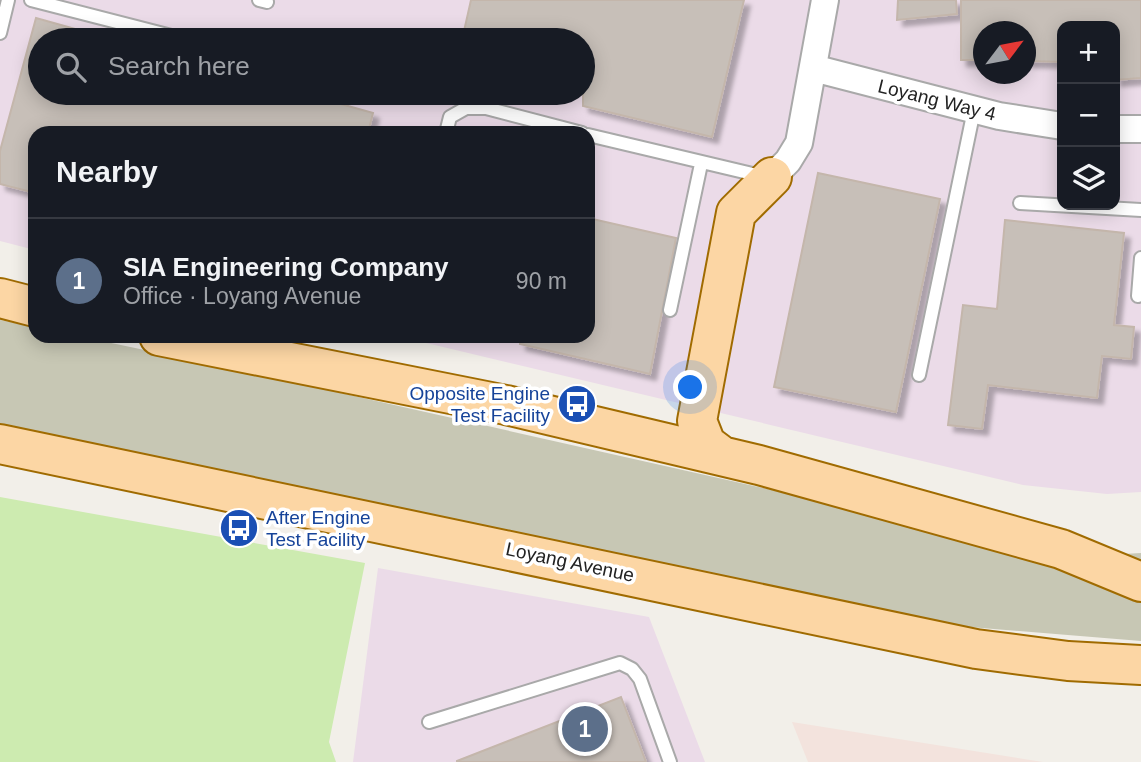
<!DOCTYPE html>
<html lang="en">
<head>
<meta charset="utf-8">
<style>
	:root { --surface:#171b24; --page:#242831; --text:#f1f3f6; --muted:#9ea1a6; --line:#363941; --accent:#db2777 }
	body { margin:0; font-family:Arial,sans-serif; background:var(--page); color:var(--text) }
	.controls { position:absolute; right:21px; top:21px; display:grid; overflow:hidden; border-radius:14px; box-shadow:0 4px 18px #0003 }
	.controls button { width:63px; height:63px; display:grid; place-items:center; padding:0; border:0; border-bottom:2px solid var(--line); background:var(--surface); color:var(--text); font:35px sans-serif }
	.compass { position:absolute; left:973px; top:21px; width:63px; height:63px; border-radius:50%; background:var(--surface); box-shadow:0 4px 18px #0003; rotate:58deg }
	.you { position:absolute; left:691px; top:388px; width:24px; height:24px; margin:-18px; border:5px solid #fff; border-radius:50%; background:#1a73e8; box-shadow:0 0 0 10px #1a73e833 }
	.badge { display:grid; place-items:center; width:46px; height:46px; border-radius:50%; background:var(--accent); color:#fff; font-size:23px; font-weight:700 }
	.pin { position:absolute; translate:-50% -50%; border:4px solid #fff; box-shadow:0 2px 7px #0006 }
	.list { margin:0; padding:0; list-style:none }
	h2 { display:flex; justify-content:space-between; align-items:center; height:91px; margin:0; padding:0 28px; font-size:30px }
	h2 small { font-size:23px; font-weight:400; color:var(--muted) }
	.list li { display:grid; grid-template-columns:46px 1fr auto; gap:21px; align-items:center; box-sizing:border-box; height:126px; padding:0 28px; border-top:2px solid var(--line) }
	.list b { display:block; font-size:26px; white-space:nowrap }
	.list p { margin:0; font-size:23px; white-space:nowrap; color:var(--muted) }
	.list em { font-size:23px; font-style:normal; color:var(--muted) }
	.icon { flex:none; width:38px; height:38px; fill:none; stroke:currentColor; stroke-width:2; stroke-linecap:round; stroke-linejoin:round }
	.map { position:relative; flex:none; width:1141px; height:762px; overflow:hidden }
	.search { position:absolute; background:var(--surface); box-shadow:0 4px 18px #0003; left:28px; top:28px; width:567px; height:77px; display:flex; align-items:center; gap:18px; box-sizing:border-box; padding:0 24px; border-radius:38px; color:var(--muted); font-size:26px }
	.panel { position:absolute; background:var(--surface); box-shadow:0 4px 18px #0003; left:28px; top:126px; width:567px; height:217px; border-radius:21px }
	.map>svg:first-child { display:block }
	.industrial { fill:#ebdbe8; fill-rule:evenodd }
	.military { fill:#f3e3dd }
	.construction { fill:#c7c7b4 }
	.grass { fill:#cdebb0 }
	.building { fill:#c7bfb8; stroke:#c4b6ab; stroke-width:2; filter:url(#shadow) }
	.lines { fill:none; stroke-linecap:round; stroke-linejoin:round }
	.service-casing { stroke:#a9a9a9; stroke-width:16 }
	.minor-casing { stroke:#a9a9a9; stroke-width:30 }
	.primary-casing { stroke:#a06b00; stroke-width:42 }
	.service { stroke:#fff; stroke-width:12 }
	.minor { stroke:#fff; stroke-width:26 }
	.primary { stroke:#fcd6a4; stroke-width:38 }
	.labels { text-anchor:middle; dominant-baseline:central; stroke-width:7; stroke-linejoin:round; paint-order:stroke }
	.street-label { font-size:19px; fill:#222; stroke:#fff }
	.transit-label { font-size:19px; fill:#164399; stroke:#fff; text-anchor:end }
</style>
</head>
<body>
<div class="map">
<svg width="1141" height="762" viewBox="0 0 1141 762">
	<defs>
		<filter id="shadow"><feDropShadow dx="6" dy="6" stdDeviation="2" flood-color="#0004"/></filter>
	</defs>
	<rect width="100%" height="100%" fill="#f2efe9"/>
	<!-- industrial -->
	<path class="industrial" d="M0 0H1141V492L1107 494 1023 485 397 336H588V133H35V250L0 241ZM1062 26H1115V205H1062ZM984 32H1026V74H984ZM40 40H583V93H40Z
		M378 568 649 617 705 762H353Z"/>
	<!-- military -->
	<path class="military" d="M792 722 1043 762H808Z"/>
	<!-- construction -->
	<path class="construction" d="M0 320 35 327V336H78L216 365 1070 557 1141 553V641L921 623 0 427Z"/>
	<!-- grass -->
	<path class="grass" d="M0 497 365 563 329 742 336 762H0Z"/>
	<!-- building -->
	<path class="building" d="M471 0H744L712 137 583 106V40H462Z
		M898 0H956L957 14 897 20Z
		M961 0H1141V78L1115 80V26H1062V62L1026 61V32H984V60H961Z
		M36 18 93 34 92 40H40V93H302L373 113 368 133H35V193L0 184V151Z
		M818 173 940 199 896 412 774 387Z
		M588 218 676 238 650 374 520 344 521 336H588Z
		M1005 220 1124 233 1114 325 1134 327 1131 359 1102 356 1097 398 988 385 982 429 948 425 963 305 997 309Z
		M621 697 646 762H457V761Z"/>
	<g class="lines">
		<!-- service casing -->
		<g class="service-casing">
			<path id="service" d="M31 0 187 40
				M259 0 267 2
				M0 33 8 0
				M446 133 450 117 466 108H486L582 133
				M588 135 761 176
				M1020 203 1141 210
				M1138 296 1141 258
				M670 310 701 164
				M919 375 974 110
				M429 722 620 663 632 669 640 679 670 762"/>
		</g>
		<!-- minor casing -->
		<g class="minor-casing">
			<path id="minor" d="M813 68 999 116 1062 126
				M1115 129H1141
				M772 177 788 161 799 143 825 0"/>
		</g>
		<!-- primary casing -->
		<g class="primary-casing">
			<path id="primary" d="M0 298 35 307
				M159 336 506 405 759 465 1061 549 1141 582
				M0 444 976 649 1068 661 1141 665
				M722 456 706 444 697 421 736 213 772 177"/>
		</g>
		<!-- service -->
		<use href="#service" class="service"/>
		<!-- minor -->
		<use href="#minor" class="minor"/>
		<!-- primary -->
		<use href="#primary" class="primary"/>
	</g>
	<!-- icons -->
	<defs>
		<g id="bus-disc" transform="scale(2.0125)"><circle r="9.5" fill="#1a4fb4" stroke="#fff"/><path d="M-5-6H5V4H4V6H2V4H-2V6H-4V4H-5ZM-3.5-4V0h7V-4ZM-3.5 1.2v1.5H-2V1.2ZM2 1.2v1.5H3.5V1.2Z" fill="#fff"/></g>
	</defs>
	<g fill-rule="evenodd">
		<use href="#bus-disc" x="577" y="404"/>
		<use href="#bus-disc" x="239" y="528"/>
	</g>
	<g class="labels">
		<!-- street labels -->
		<g class="street-label">
			<text transform="translate(937 100) rotate(14)">Loyang Way 4</text>
			<text transform="translate(570 562) rotate(12)">Loyang Avenue</text>
		</g>
		<!-- transit labels -->
		<g class="transit-label">
			<text x="550" y="393">Opposite Engine<tspan x="550" dy="22">Test Facility</tspan></text>
			<text x="266" y="517" text-anchor="start">After Engine<tspan x="266" dy="22">Test Facility</tspan></text>
		</g>
	</g>
</svg>
<div class="controls">
<button>+</button>
<button>−</button>
<button><svg class="icon" aria-label="layers" viewBox="0 0 24 24"><path d="M12 4l9 5-9 5-9-5zM3 14l9 5 9-5"/></svg></button>
</div>
<svg class="compass" viewBox="-18 -18 36 36"><path d="M0-13l5 13h-10z" fill="#e53935"/><path d="M0 13l5-13h-10z" fill="#9ea1a6"/></svg>
<div class="you"></div>
<div class="pin badge" style="left:585px;top:729px;background:#5c6f8a">1</div>
<div class="search"><svg class="icon" aria-label="search" viewBox="0 0 24 24"><circle cx="10" cy="10" r="6"/><path d="M15 15l6 6"/></svg>Search here</div>
<section class="panel">
<h2>Nearby<small></small></h2>
<ul class="list">
<li><span class="badge" style="background:#5c6f8a">1</span><div><b>SIA Engineering Company</b><p>Office · Loyang Avenue</p></div><em>90 m</em></li>
</ul>
</section>
</div>
</body>
</html>
